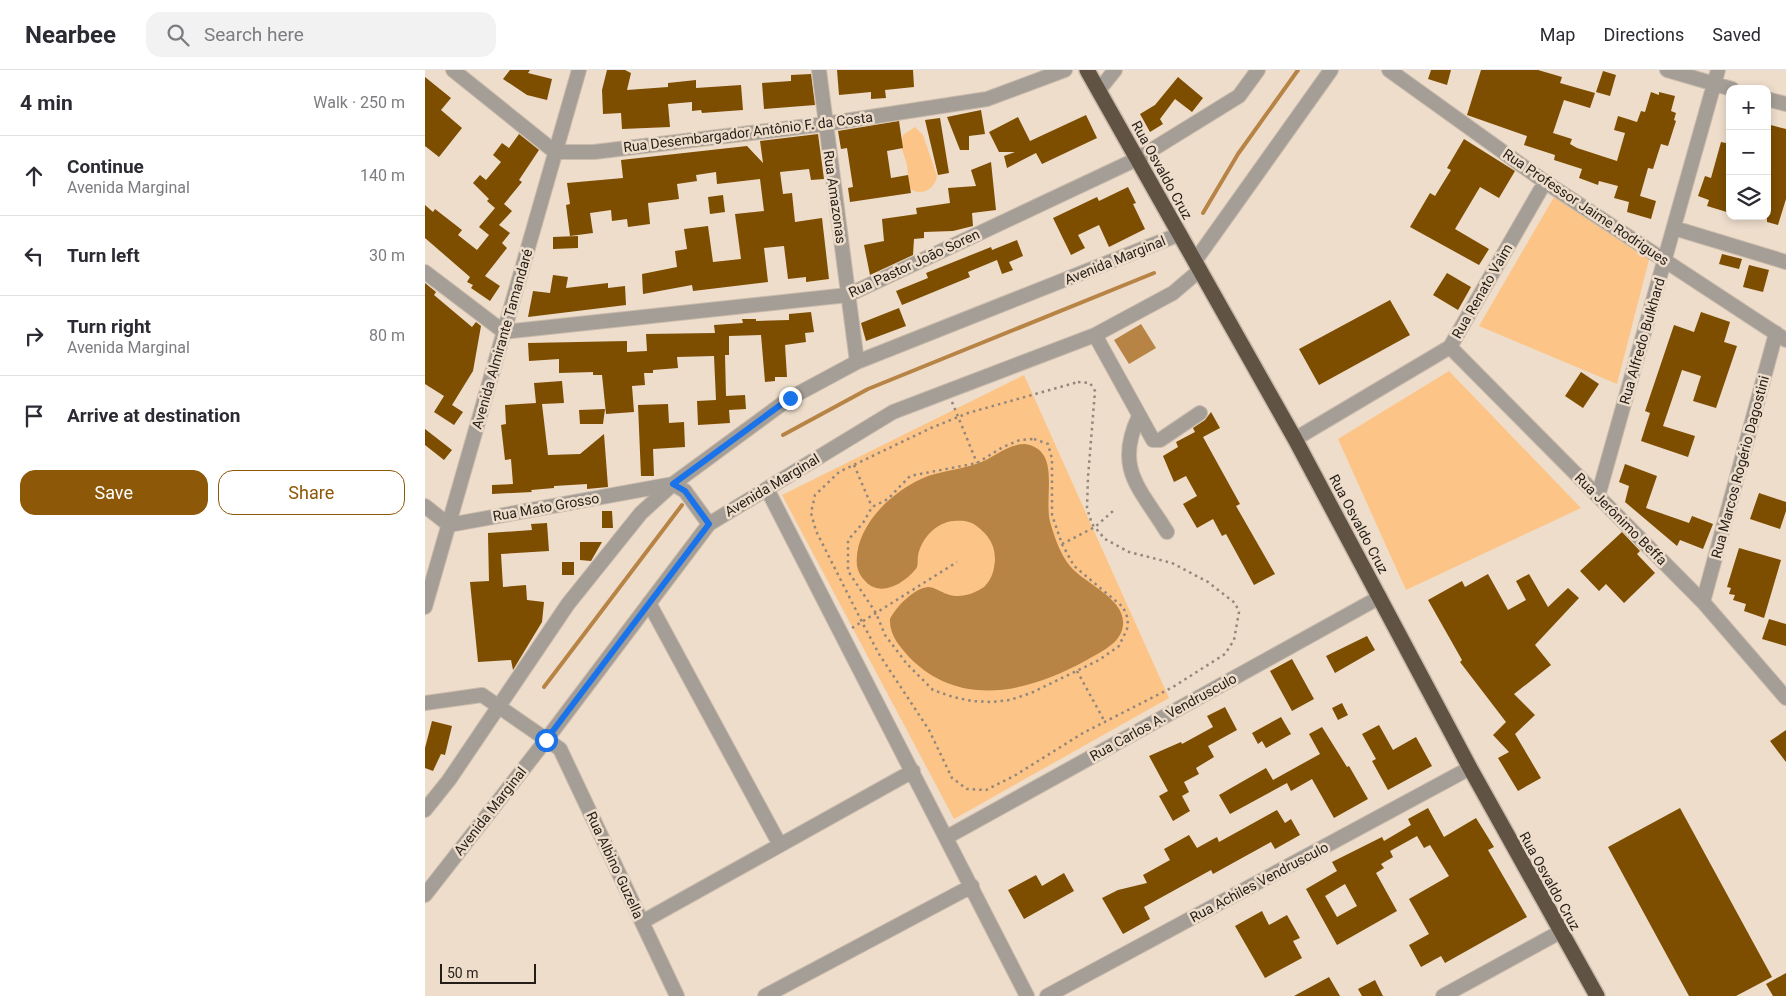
<!DOCTYPE html>
<html lang="en">
<head>
<meta charset="utf-8">
<style>
	:root { --surface:#fff; --page:#f2f2f3; --text:#2b2b33; --muted:#7c7c81; --line:#e1e1e2; --accent:#8d5808 }
	body { margin:0; font-family:Roboto,sans-serif; background:var(--page); color:var(--text) }
	.controls { position:absolute; right:15px; top:15px; display:grid; overflow:hidden; border-radius:10px; box-shadow:0 2px 8px #0003 }
	.controls button { width:45px; height:45px; display:grid; place-items:center; padding:0; border:0; border-bottom:1px solid var(--line); background:var(--surface); color:var(--text); font:25px sans-serif }
	.scale { position:absolute; left:15px; bottom:12px; width:96px; box-sizing:border-box; padding-left:5px; border:2px solid #241e18; border-top:0; font-size:14px; line-height:18px; white-space:nowrap; color:#241e18; -webkit-text-stroke:4px #eeddcb; paint-order:stroke }
	.stop { position:absolute; width:15px; height:15px; margin:-11px; border:4px solid #1a73e8; border-radius:50%; background:#fff }
	.stop.end { background:#1a73e8; border-color:#fff; box-shadow:0 1px 5px #0008 }
	.list { margin:0; padding:0; list-style:none }
	h2 { display:flex; justify-content:space-between; align-items:center; height:65px; margin:0; padding:0 20px; font-size:21px }
	h2 small { font-size:16px; font-weight:400; color:var(--muted) }
	.list li { display:grid; grid-template-columns:32px 1fr auto; gap:15px; align-items:center; box-sizing:border-box; height:80px; padding:0 20px; border-top:1px solid var(--line) }
	.list b { display:block; font-size:19px; white-space:nowrap }
	.list p { margin:0; font-size:16px; white-space:nowrap; color:var(--muted) }
	.list em { font-size:16px; font-style:normal; color:var(--muted) }
	.actions { display:flex; gap:10px; padding:15px 20px }
	.actions a { flex:1; padding:11px 0; border:1px solid var(--accent); border-radius:15px; text-align:center; font-size:18px; color:var(--accent) }
	.actions .main { background:var(--accent); color:#fff }
	.icon { flex:none; width:28px; height:28px; fill:none; stroke:currentColor; stroke-width:2; stroke-linecap:round; stroke-linejoin:round }
	.map { position:relative; flex:none; width:1361px; height:926px; overflow:hidden }
	header { display:flex; align-items:center; gap:30px; box-sizing:border-box; height:70px; padding:0 25px; background:var(--surface); border-bottom:1px solid var(--line) }
	header strong { font-size:24px }
	nav { display:flex; gap:28px; margin-inline-start:auto; font-size:18px }
	.search { width:350px; height:45px; background:var(--page); display:flex; align-items:center; gap:12px; box-sizing:border-box; padding:0 18px; border-radius:15px; color:var(--muted); font-size:19px }
	main { display:flex }
	aside { flex:1; background:var(--surface) }
	.map>svg:first-child { display:block }
	.green { fill:#fcc587 }
	.water { fill:#b88446 }
	.lines { fill:none; stroke-linecap:round; stroke-linejoin:round }
	.stream { stroke:#b88446; stroke-width:4 }
	.building { fill:#7d4d00; fill-rule:evenodd }
	.minor-casing { stroke:#cabbab; stroke-width:16 }
	.highway-casing { stroke:#cabbab; stroke-width:18 }
	.path { stroke:#93877b; stroke-width:2.5; stroke-dasharray:2.5 4; stroke-linecap:butt }
	.minor { stroke:#a59e96; stroke-width:14 }
	.highway { stroke:#615344; stroke-width:15 }
	.route { stroke:#1a73e8; stroke-width:6 }
	.labels { text-anchor:middle; dominant-baseline:central; stroke-width:5; stroke-linejoin:round; paint-order:stroke }
	.street-label { font-size:14px; fill:#241e18; stroke:#eeddcb }
</style>
</head>
<body>
<header>
<strong>Nearbee</strong>
<div class="search"><svg class="icon" aria-label="search" viewBox="0 0 24 24"><circle cx="10" cy="10" r="6"/><path d="M15 15l6 6"/></svg>Search here</div>
<nav><a>Map</a><a>Directions</a><a>Saved</a></nav>
</header>
<main>
<aside>
<h2>4 min<small>Walk · 250 m</small></h2>
<ul class="list">
<li><svg class="icon" aria-label="ahead" viewBox="0 0 24 24"><path d="M12 20V5M6 11l6-6 6 6"/></svg><div><b>Continue</b><p>Avenida Marginal</p></div><em>140 m</em></li>
<li><svg class="icon" aria-label="left" viewBox="0 0 24 24"><path d="M17 20v-9H6M10 6l-5 5 5 5"/></svg><div><b>Turn left</b></div><em>30 m</em></li>
<li><svg class="icon" aria-label="right" viewBox="0 0 24 24"><path d="M7 20v-9h11M14 6l5 5-5 5"/></svg><div><b>Turn right</b><p>Avenida Marginal</p></div><em>80 m</em></li>
<li><svg class="icon" aria-label="arrive" viewBox="0 0 24 24"><path d="M6 21V4h12l-3 4 3 4H6"/></svg><div><b>Arrive at destination</b></div></li>
</ul>
<div class="actions"><a class="main">Save</a><a>Share</a></div>
</aside>
<div class="map">
<svg width="1361" height="926" viewBox="0 0 1361 926">
	<rect width="100%" height="100%" fill="#eeddcb"/>
	<!-- green -->
	<path class="green" d="M490 57 498 65 512 106C510 120 495 127 484 118L482 95 476 76 478 65Z
		M1129 127 1225 186 1192 314 1054 256Z
		M1024 301 1156 438 981 520 913 369Z
		M599 305 744 628 529 749 357 425Z"/>
	<!-- water -->
	<path class="water" d="M716 254 731 278 704 294 689 270Z
		M600 374C638 380 617 429 626 455 630 469 636 485 645 496 659 514 706 530 697 560 693 575 672 584 660 591 603 622 536 639 485 588 475 577 464 565 465 549 471 537 489 518 503 517 509 517 516 522 522 524 534 529 549 524 559 517 567 509 569 501 570 490 570 475 564 466 553 457 546 451 538 450 529 451 511 452 496 469 493 486 492 491 494 496 490 500 478 514 456 527 441 512 436 507 433 502 432 496 428 456 469 419 503 406 519 401 536 399 551 394 568 389 581 374 600 374Z"/>
	<g class="lines">
		<!-- stream -->
		<path class="stream" d="M778 143 813 84 873 0
			M358 365 443 319 729 203
			M119 617 257 435"/>
	</g>
	<!-- building -->
	<path class="building" d="M85 0H105L103 3 127 9 122 30 102 25 78 9Z
		M182 0H200L206 3 202 20 243 17V13L271 10V18L316 15 318 40 277 43 276 40 267 41V32L243 34 245 57 197 59 196 43 178 44 177 20Z
		M412 0H488L489 17 460 20 461 28 446 29V22L414 25Z
		M1006 0H1026L1022 15 1003 9Z
		M1056 0H1113L1137 7 1135 13 1170 23 1165 38 1139 30 1128 63 1147 69 1145 74 1152 78 1192 91 1200 63 1189 60 1193 46 1212 52 1216 41 1220 42 1226 22 1234 25V22L1250 26 1246 41 1251 43 1249 50 1251 51 1243 76 1236 74 1228 99 1223 98 1215 126 1231 131 1226 149 1202 142 1204 132 1189 128 1193 116 1174 111 1173 115 1154 108 1157 99 1129 90 1130 85 1099 75 1102 66 1042 45Z
		M1178 1 1191 5 1185 26 1171 22Z
		M386 4 390 35 339 39 337 13 366 11V5Z
		M0 7 26 28 16 40 37 58 14 87 0 76Z
		M753 7 778 28 767 42 750 29 735 49 738 54 725 62 715 44 730 35Z
		M556 40 560 64 544 66V80H535L522 47Z
		M661 45 672 68 617 94 611 83 582 98 579 86 590 82H574L564 62 593 47 605 71Z
		M515 48 524 103 513 105 500 50Z
		M474 51 478 78 462 81 466 108 483 105 486 123 425 132 423 118 428 117 422 78 416 79 413 61Z
		M1342 54 1361 59V129L1353 155 1342 152Z
		M94 64 114 80 94 110 97 112 79 134 87 141 74 155 85 163 77 173 82 178 60 206 75 216 65 231 46 218 48 215 42 212 45 207 0 168V135L8 142 10 139 37 160 33 165 52 180 64 165 54 157 70 138 62 131 64 129 48 113 55 105 61 110 76 92 68 85 77 73 84 78Z
		M393 64 399 109 386 110 384 99 355 102 358 124 367 123 370 152 397 148 404 209 381 212V207L363 209 359 176 339 178 343 212 268 221 267 215 218 224 217 204 252 197 250 181 262 179 259 159 283 156 288 192 316 189 310 144 339 141 335 109 292 114 291 102 271 105 272 111 252 114 254 129 223 133 225 154 203 157 202 149 187 151 186 140 165 143 168 163 145 166 141 135 145 134 142 113 198 108 196 90 322 76 338 93 335 71Z
		M1039 69 1090 101 1074 128 1055 117 1030 159 1064 179 1054 195 985 157 1005 123 1010 126 1026 100 1022 98Z
		M1296 72 1305 74V143L1282 136 1284 130 1273 126 1280 106 1286 108Z
		M566 92 571 140 547 143 548 156 528 161 499 162V168L489 169 488 185 445 205 439 175 459 171 457 149 492 144 491 138 525 133 523 118 551 116 546 100Z
		M703 117 711 133 708 134 720 159 684 177 674 155 653 165 660 178 646 185 628 148 672 127 674 131Z
		M298 125 300 142 285 144 283 127Z
		M153 166V178L128 179V167Z
		M592 170 598 186 584 192 588 200 577 204 572 190 543 202 545 207 477 235 471 221 503 208 501 203 566 177 567 180Z
		M1297 184 1317 189 1314 199 1294 194Z
		M1324 195 1344 200 1338 222 1318 217Z
		M1022 203 1046 217 1033 240 1008 225Z
		M128 205 143 207 141 218 183 213V218L200 216 201 235 103 247 108 221 125 223Z
		M0 213 11 222 9 225 47 257 51 252 56 256 48 301 27 335 38 342 29 355 9 342 19 326 0 314Z
		M965 230 985 265 894 315 874 279Z
		M474 238 481 256 441 271 436 253Z
		M386 242 389 262 380 263 381 272 360 275 362 307H350V311L340 312 336 265 304 266V285H300L301 326 320 325 321 339 304 340 305 353 273 355 272 331 291 330 289 286 252 287 253 298 228 300V303H219L220 315 207 316 209 342 181 344 177 305H168V302L134 303V289L104 291 103 273 202 271V282L222 281 221 264 290 263 289 255 318 253 317 249H331V251L364 250V244Z
		M1276 242 1305 252 1299 272 1312 276 1291 338 1268 331 1276 306 1257 300 1238 356 1270 366 1263 387 1216 371 1225 343 1220 341 1249 255 1269 262Z
		M1156 302 1174 314 1158 338 1140 326Z
		M137 311 139 333 117 334 123 385 155 384 179 364 183 417 162 419V414L129 416V418L106 420 107 422 67 424V415L88 414 86 389 80 390 76 355 81 354 80 335 111 333 109 313Z
		M243 334 244 353 259 352 260 377 228 379 229 406H216L213 335Z
		M180 339 178 354H155L154 340Z
		M786 342 795 358 778 367 815 434 811 436 850 504 829 515 801 464 797 466 788 449 772 458 758 434 772 426 761 406 749 412 738 386 753 377 751 372 770 362 768 358 780 350Z
		M0 359 27 380 19 390 0 375Z
		M1200 394 1232 406 1221 438 1264 453 1267 446 1288 454 1278 479 1255 470 1252 476 1200 432 1204 416 1194 412Z
		M1334 423 1361 432V441L1355 459 1325 449Z
		M177 441H187L188 458H177Z
		M122 453 124 481 76 484 78 517 101 515 102 530 119 532 117 552 88 600 86 590 53 592 45 512 64 511 63 463 107 460 106 454Z
		M1197 462 1215 481 1212 484 1230 503 1199 533 1181 514 1174 521 1155 501Z
		M155 472H177L166 491 155 490Z
		M1314 478 1356 490 1339 548 1319 541 1321 534 1308 530 1310 525 1304 524 1306 518 1302 517Z
		M137 492H149V505H137Z
		M1063 504 1083 540 1101 530 1091 511 1104 504 1123 537 1143 518 1154 528 1110 575 1126 595 1089 624 1110 645 1090 664 1116 708 1093 721 1073 688 1084 682 1068 665 1081 652 1035 592 1037 590 1003 530 1037 511 1040 517Z
		M1344 549 1361 554V576L1337 569Z
		M942 566 950 580 910 603 901 586Z
		M867 589 889 629 867 641 845 601Z
		M917 633 923 645 913 650 907 638Z
		M800 637 812 660 783 676 789 687 771 698 774 704 759 712 764 722 757 726 765 741 748 751 734 726 743 721 724 686 756 672 757 674 788 657 782 646Z
		M856 647 866 664 841 678 837 671 833 674 827 663Z
		M7 651 27 656 20 685 16 684 8 701 0 698V678Z
		M954 655 968 680 991 667 1007 696 963 720 947 691 951 689 937 664Z
		M897 657 922 697 924 696 943 729 909 748 887 709 866 721 862 713 805 744 794 725 841 698 848 710 895 684 884 664Z
		M1361 660V692L1345 671Z
		M1003 738 1019 767 1051 748 1069 777 1063 780 1102 847 1020 893 1016 886 996 897 984 875 1004 864 984 829 1024 806 1005 775 999 778 992 766 965 781 968 787 956 794 959 798 951 803 972 841 912 875 881 819 912 801 907 792 957 767 959 771 986 755 983 749ZM920 814 932 836 912 847 900 826Z
		M1255 738 1347 907 1311 926H1264L1183 777Z
		M852 740 860 753 866 749 875 765 850 779 846 772 788 804 786 800 719 837 725 849 698 864 677 828 693 820 722 813 718 805 745 790 739 779 764 765 772 778 792 767 794 772Z
		M639 803 649 821 599 849 583 820 611 805 617 816Z
		M837 841 844 855 862 845 875 868 868 871 877 888 840 908 810 856Z
		M1361 903V926H1348L1341 914Z
		M904 907 915 926H869Z
		M950 910 958 926H937L933 919Z"/>
	<g class="lines">
		<!-- minor casing -->
		<g class="minor-casing">
			<path id="minor" d="M28 0 130 82H169L400 54 562 29 640 0
				M394 0 432 292
				M964 0 1120 112 1361 270
				M1242 0 1307 19
				M674 20 690 0
				M1342 29 1361 34
				M1249 158 1361 192
				M770 191 906 0
				M0 202 79 262 423 225 712 89 814 26 833 0
				M670 265 728 370H735L775 343
				M1025 277 1278 532 1361 628
				M714 346C689 399 715 418 742 462
				M870 369 1025 277 1120 112
				M342 419 602 926
				M1173 426 1293 0
				M0 436 24 455 248 414 260 421 284 454
				M1278 532 1351 263
				M224 533 355 775
				M0 537 154 0
				M0 633 57 625 135 679 252 926
				M0 740 24 710 143 534 216 443 248 414 365 328 432 292 755 164
				M522 767 955 527
				M0 825 121 670 284 454 468 342 670 265 748 223 775 200
				M217 852 488 701
				M340 926 547 816
				M622 926 1045 698
				M1018 926 1135 862"/>
		</g>
		<!-- highway casing -->
		<g class="highway-casing">
			<path id="highway" d="M662 0 870 369 1045 698 1172 926"/>
		</g>
		<!-- path -->
		<path class="path" d="M653 312 665 313 670 321 663 407 662 438 667 454 680 469 704 482 747 493 783 512 810 533 814 542 809 570 800 584 748 617 658 663 589 706 561 720 542 719 527 708 504 660 454 584 437 552 391 461 386 443 390 425 414 402 506 358 543 343Z
			M527 332 552 393
			M609 369 623 374 627 389V445L637 474 649 496 698 537 703 549 702 559 694 576 674 590 635 609 606 623 585 630 566 632 547 631 528 627 508 620 482 594 460 565 451 543 423 501V470L438 453 447 437 463 429 485 406 552 393 578 377 595 370Z
			M429 395 447 437
			M637 474 670 457 688 441
			M427 558 532 492
			M652 601 680 652"/>
		<!-- minor -->
		<use href="#minor" class="minor"/>
		<!-- highway -->
		<use href="#highway" class="highway"/>
	</g>
	<g class="lines">
		<!-- route -->
		<path class="route" d="M121 670 284 454 260 421 248 414 365 328"/>
	</g>
	<g class="labels">
		<!-- street labels -->
		<g class="street-label">
			<text transform="translate(323 62) rotate(-7)">Rua Desembargador Antônio F. da Costa</text>
			<text transform="translate(737 100) rotate(61)">Rua Osvaldo Cruz</text>
			<text transform="translate(410 127) rotate(82)">Rua Amazonas</text>
			<text transform="translate(1161 137) rotate(34)">Rua Professor Jaime Rodrigues</text>
			<text transform="translate(690 190) rotate(-22)">Avenida Marginal</text>
			<text transform="translate(489 193) rotate(-25)">Rua Pastor João Soren</text>
			<text transform="translate(1057 221) rotate(-60)">Rua Renato Vaim</text>
			<text transform="translate(77 269) rotate(-74)">Avenida Almirante Tamandaré</text>
			<text transform="translate(1217 271) rotate(-74)">Rua Alfredo Bulkhard</text>
			<text transform="translate(1315 397) rotate(-75)">Rua Marcos Rogério Dagostini</text>
			<text transform="translate(347 415) rotate(-31)">Avenida Marginal</text>
			<text transform="translate(121 437) rotate(-10)">Rua Mato Grosso</text>
			<text transform="translate(1196 449) rotate(45)">Rua Jerônimo Beffa</text>
			<text transform="translate(934 454) rotate(62)">Rua Osvaldo Cruz</text>
			<text transform="translate(738 647) rotate(-29)">Rua Carlos A. Vendrusculo</text>
			<text transform="translate(65 741) rotate(-52)">Avenida Marginal</text>
			<text transform="translate(190 795) rotate(65)">Rua Albino Guzella</text>
			<text transform="translate(1125 811) rotate(61)">Rua Osvaldo Cruz</text>
			<text transform="translate(834 812) rotate(-28)">Rua Achiles Vendrusculo</text>
		</g>
	</g>
</svg>
<div class="controls">
<button>+</button>
<button>−</button>
<button><svg class="icon" aria-label="layers" viewBox="0 0 24 24"><path d="M12 4l9 5-9 5-9-5zM3 14l9 5 9-5"/></svg></button>
</div>
<div class="scale">50 m</div>
<div class="stop" style="left:121px;top:670px"></div>
<div class="stop end" style="left:365px;top:328px"></div>
</div>
</main>
</body>
</html>
